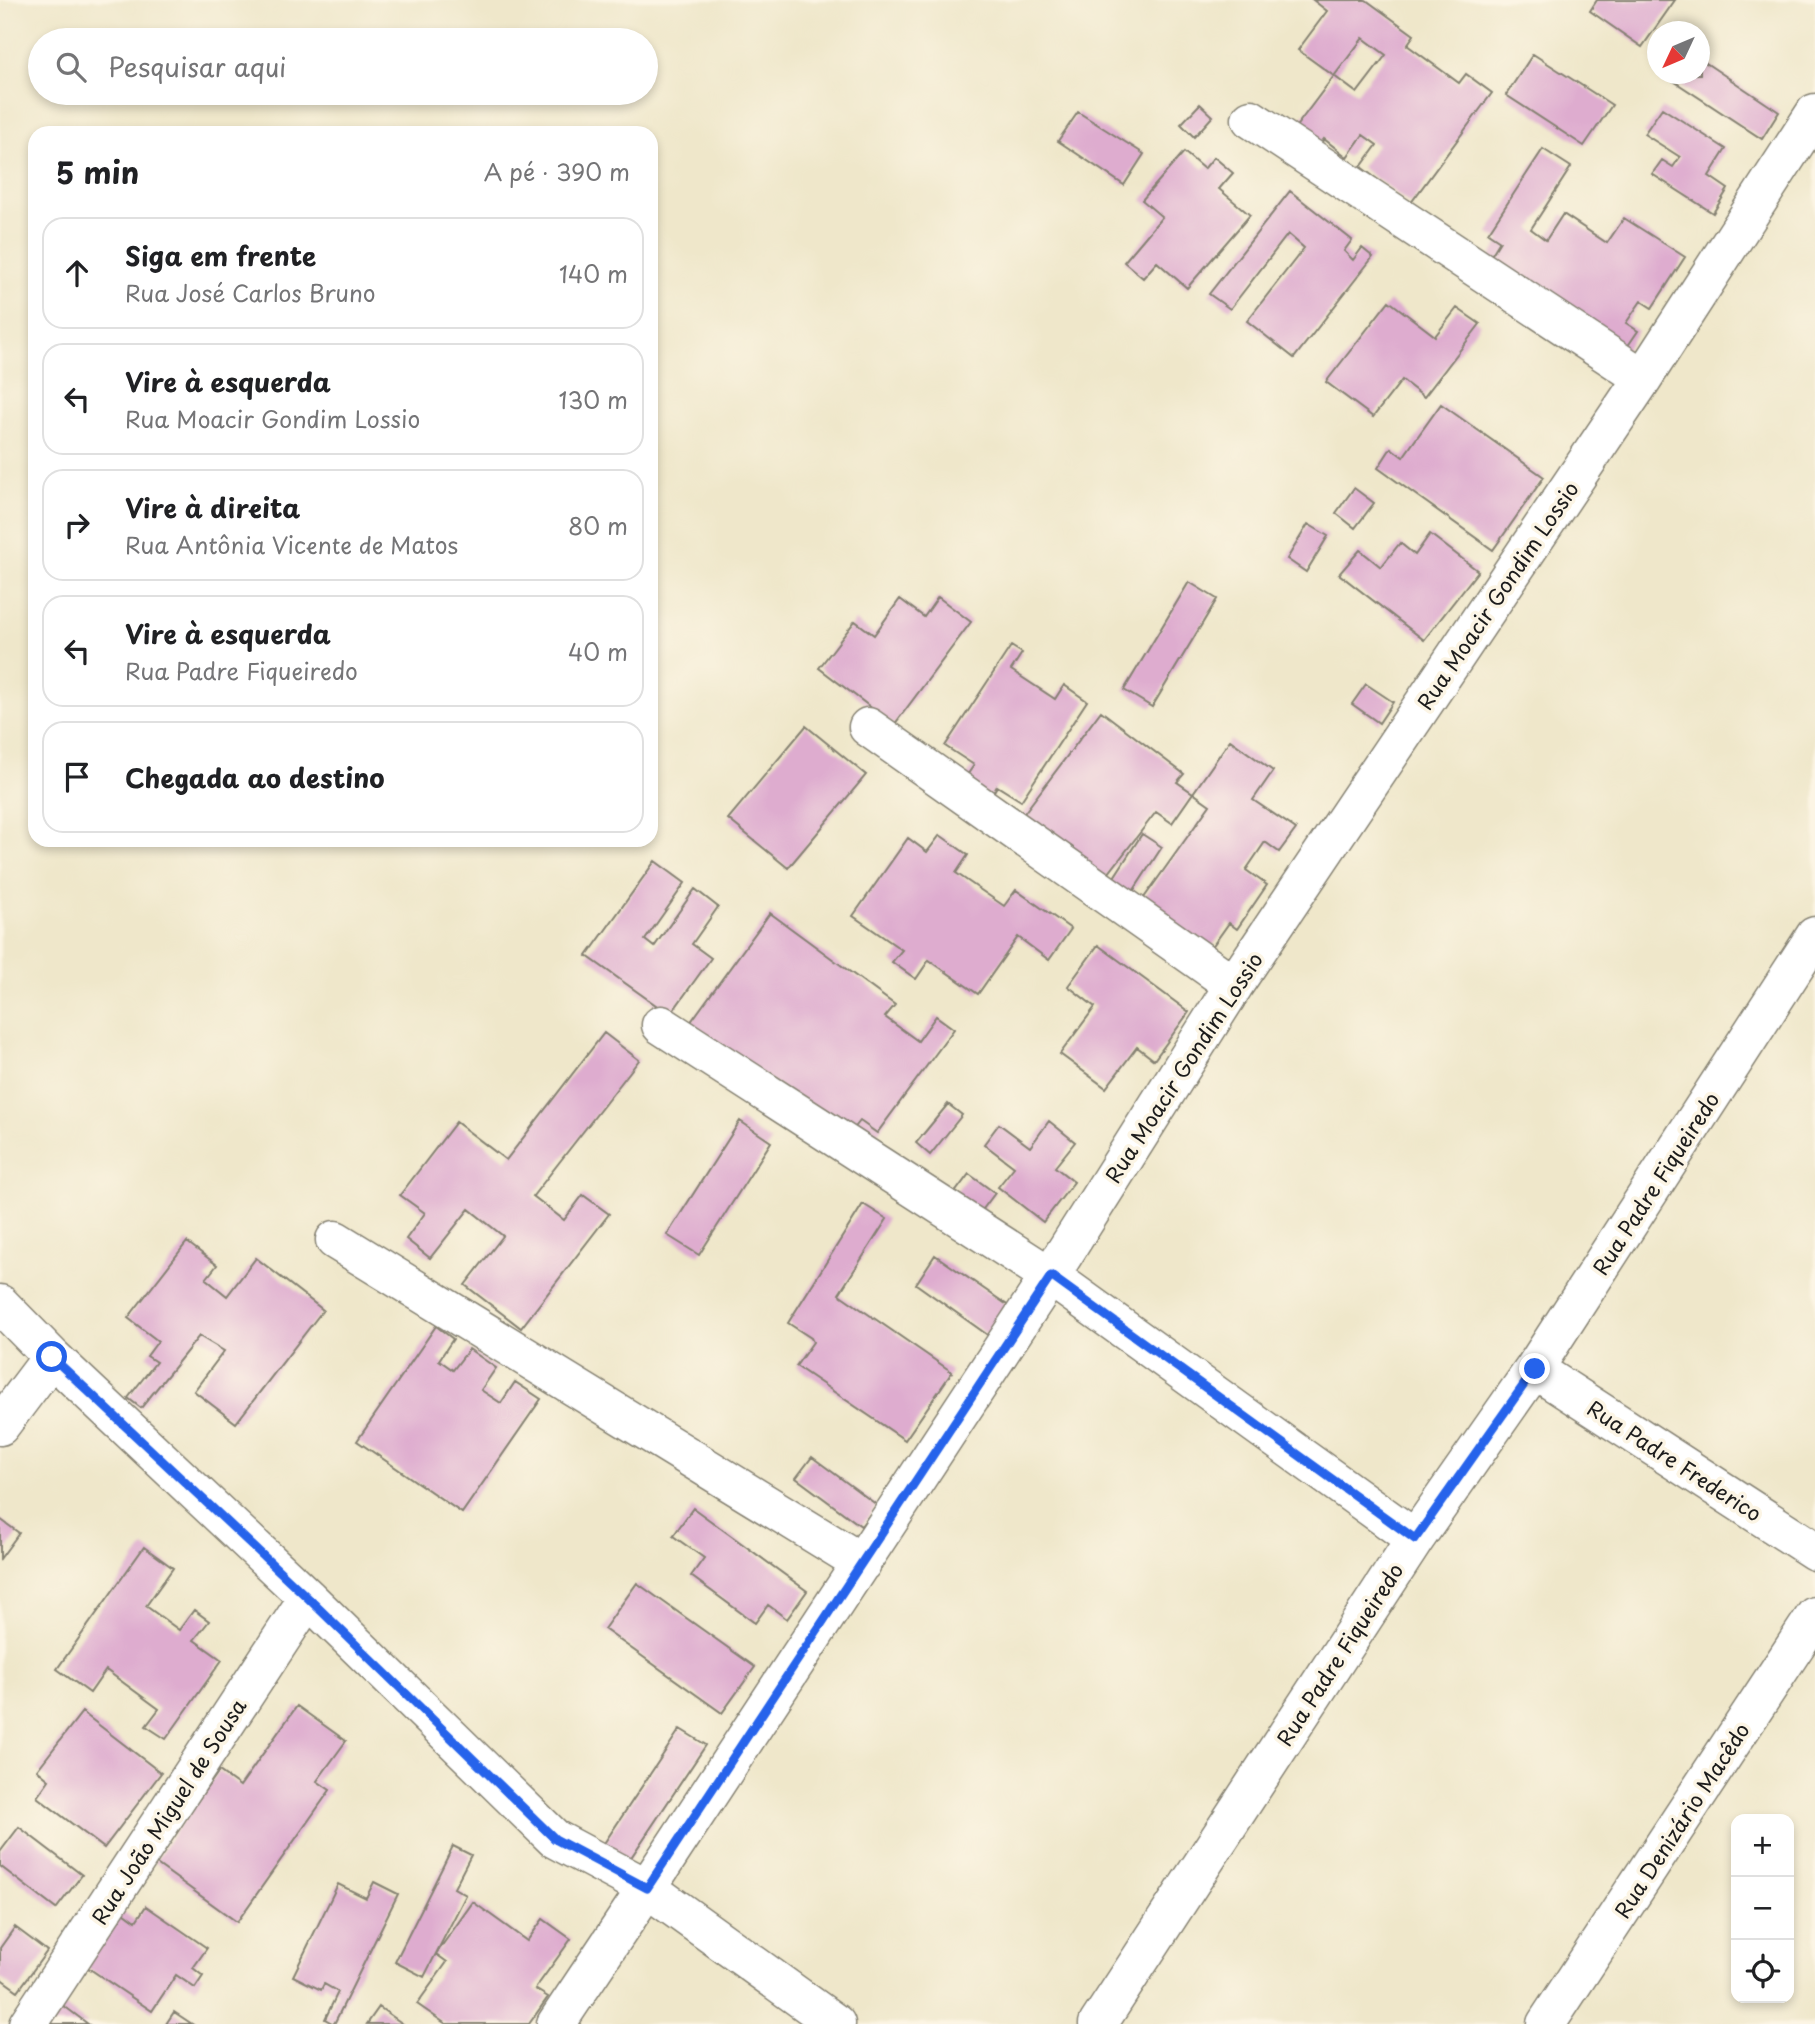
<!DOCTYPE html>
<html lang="pt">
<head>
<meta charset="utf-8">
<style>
	:root { --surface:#fff; --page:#f2f2f2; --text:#202124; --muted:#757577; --line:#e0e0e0 }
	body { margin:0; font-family:"Playpen Sans",sans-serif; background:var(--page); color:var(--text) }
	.controls { position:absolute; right:21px; bottom:21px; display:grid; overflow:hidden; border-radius:14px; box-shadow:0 4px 10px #0003 }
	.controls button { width:63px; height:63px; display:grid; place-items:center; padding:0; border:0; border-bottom:2px solid var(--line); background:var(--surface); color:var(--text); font:35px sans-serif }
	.compass { position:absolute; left:1647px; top:21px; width:63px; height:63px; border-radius:50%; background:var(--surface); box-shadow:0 4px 10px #0003; rotate:226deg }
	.stop { position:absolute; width:21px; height:21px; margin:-16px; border:5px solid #2563eb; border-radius:50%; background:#fff }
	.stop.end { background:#2563eb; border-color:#fff; box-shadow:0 2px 7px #0008 }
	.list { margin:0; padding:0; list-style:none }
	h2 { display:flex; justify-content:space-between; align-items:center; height:91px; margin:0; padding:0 28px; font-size:30px }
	h2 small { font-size:23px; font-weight:400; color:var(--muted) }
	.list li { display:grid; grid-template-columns:46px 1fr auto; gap:21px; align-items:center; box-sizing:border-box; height:112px; margin:0 14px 14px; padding:0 14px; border:2px solid var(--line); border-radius:21px }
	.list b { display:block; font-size:26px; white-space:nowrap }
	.list p { margin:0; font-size:23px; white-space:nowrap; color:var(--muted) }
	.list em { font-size:23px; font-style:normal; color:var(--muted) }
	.icon { flex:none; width:38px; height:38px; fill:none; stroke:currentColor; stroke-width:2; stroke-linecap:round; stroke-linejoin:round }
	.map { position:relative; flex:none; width:1815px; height:2024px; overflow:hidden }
	.search { position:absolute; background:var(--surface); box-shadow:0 4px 10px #0003; left:28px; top:28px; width:630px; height:77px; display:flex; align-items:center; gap:18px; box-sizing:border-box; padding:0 24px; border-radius:38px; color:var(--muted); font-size:26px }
	.panel { position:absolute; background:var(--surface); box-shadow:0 4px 10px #0003; left:28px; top:126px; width:630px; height:721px; border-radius:21px }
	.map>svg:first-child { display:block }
	.building { fill:#deaccf }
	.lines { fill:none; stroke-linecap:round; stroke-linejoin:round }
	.minor-casing { stroke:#868273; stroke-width:41 }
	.minor { stroke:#fff; stroke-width:38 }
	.route { stroke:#2563eb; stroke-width:9 }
	.labels { text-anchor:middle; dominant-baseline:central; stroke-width:7; stroke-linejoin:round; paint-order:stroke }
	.street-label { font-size:21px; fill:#1c1c1c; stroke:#fcf5e5 }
</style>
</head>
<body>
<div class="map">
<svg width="1815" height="2024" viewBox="0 0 1815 2024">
	<rect width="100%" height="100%" fill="#fcf5e5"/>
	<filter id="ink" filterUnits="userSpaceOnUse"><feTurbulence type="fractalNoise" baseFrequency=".0143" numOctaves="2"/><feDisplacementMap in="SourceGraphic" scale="14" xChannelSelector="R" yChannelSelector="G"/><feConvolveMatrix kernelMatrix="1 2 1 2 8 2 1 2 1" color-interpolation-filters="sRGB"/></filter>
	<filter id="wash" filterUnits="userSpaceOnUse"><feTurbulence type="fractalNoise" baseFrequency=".00686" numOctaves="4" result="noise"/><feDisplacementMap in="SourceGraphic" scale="28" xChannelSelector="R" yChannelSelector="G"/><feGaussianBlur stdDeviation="1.57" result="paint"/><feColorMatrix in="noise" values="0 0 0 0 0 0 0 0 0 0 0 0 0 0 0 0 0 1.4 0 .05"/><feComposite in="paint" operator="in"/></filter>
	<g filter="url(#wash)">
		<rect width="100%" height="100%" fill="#efe7ca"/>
		<g id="blocks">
			<!-- building -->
			<path class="building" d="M1313 0H1366L1414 35 1407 45 1459 83 1466 74 1492 93 1410 204 1361 167 1377 145 1363 135 1347 157 1324 139 1315 150 1292 132 1334 76 1357 93 1386 55 1363 38 1334 76 1298 50 1327 11Z
				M1597 0H1675L1642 47 1590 11Z
				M1533 54 1612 105 1584 146 1506 95Z
				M1700 59 1779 112 1762 139 1663 74H1700Z
				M1200 104 1213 116 1194 137 1181 124Z
				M1662 108 1726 149 1709 176 1728 189 1713 213 1652 174 1662 160 1673 167 1680 157 1644 134Z
				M1078 112 1144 154 1124 185 1058 141Z
				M1543 149 1571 167 1531 229 1546 240 1563 214 1607 243 1624 218 1685 257 1652 308 1641 301 1626 323 1638 331 1621 356 1484 267 1500 241 1488 233Z
				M1184 152 1204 169 1214 157 1233 173 1219 189 1250 215 1187 288 1157 262 1143 278 1124 262 1162 217 1142 200Z
				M1290 191 1352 240 1344 251 1353 260 1362 248 1373 257 1294 358 1247 321 1304 248 1288 234 1230 309 1209 294Z
				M1389 301 1435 336 1457 308 1480 324 1424 397 1402 380 1373 417 1326 382Z
				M1441 404 1544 477 1493 550 1378 468 1391 448 1403 457Z
				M1354 488 1374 503 1355 528 1336 513Z
				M1308 524 1328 536 1306 572 1287 559Z
				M1430 534 1478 571 1424 640 1339 574 1360 550 1381 567 1400 543 1415 555Z
				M1189 582 1217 599 1152 707 1124 690Z
				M938 597 971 622 894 725 819 668 855 621 874 635 900 599 924 617Z
				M1011 646 1022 653 1011 670 1055 699 1064 685 1087 701 1021 801 997 786 988 802 961 784 974 765 945 746Z
				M1366 684 1393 702 1379 723 1352 704Z
				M1101 711 1184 774 1177 782 1193 793 1230 740 1273 771 1253 800 1296 829 1279 852 1265 842 1246 870 1267 885 1237 929 1229 923 1209 951 1141 902 1210 805 1193 793 1172 823 1156 812 1098 887 1016 824Z
				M806 726 866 775 788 868 728 819Z
				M1142 834 1162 847 1128 899 1109 885Z
				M940 835 968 855 956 873 1004 906 1016 890 1071 929 1049 960 1018 937 978 994 929 960 916 979 892 962 902 950 853 916 908 838 927 852Z
				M655 861 685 883 645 940 654 947 695 889 718 907 692 944 711 958 670 1015 587 956Z
				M770 913 895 1005 885 1017 918 1041 936 1016 954 1029 877 1133 860 1121 848 1136 690 1023Z
				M1098 945 1189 1012 1154 1060 1137 1047 1106 1088 1060 1054 1095 1007 1068 986Z
				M604 1033 639 1060 533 1196 564 1220 583 1195 609 1214 521 1328 465 1285 503 1236 469 1209 430 1258 406 1239 425 1213 400 1195 456 1122 506 1160Z
				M948 1104 962 1115 930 1155 916 1143Z
				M740 1121 771 1142 699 1255 667 1235Z
				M1049 1121 1075 1142 1055 1167 1074 1182 1043 1222 998 1187 1014 1167 984 1144 999 1124 1030 1147Z
				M969 1174 995 1193 974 1221 948 1202Z
				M863 1204 887 1219 839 1294 952 1372 905 1440 796 1366 813 1342 811 1338 788 1323Z
				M187 1242 217 1265 206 1279 227 1296 256 1258 323 1310 236 1423 194 1391 224 1351 199 1336 141 1408 128 1398 156 1362 147 1356 158 1341 128 1318Z
				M935 1255 1013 1309 992 1338 916 1284Z
				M436 1326 453 1339 439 1360 453 1370 469 1349 496 1368 481 1390 501 1403 515 1382 541 1399 462 1513 357 1441Z
				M812 1457 877 1505 861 1526 796 1478Z
				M693 1508 807 1591 787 1619 768 1605 755 1623 691 1576 704 1558 673 1536Z
				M0 1519 19 1533 0 1559Z
				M144 1547 173 1568 146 1606 179 1630 194 1610 209 1621 194 1640 222 1660 166 1739 146 1726 159 1709 106 1670 90 1693 57 1669Z
				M637 1583 755 1667 722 1713 604 1629Z
				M297 1706 346 1741 317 1781 330 1790 237 1922 154 1862 219 1771 240 1786Z
				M82 1712 161 1773 104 1848 37 1797 49 1780 37 1770Z
				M680 1729 706 1745 626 1865 601 1848Z
				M19 1827 82 1875 56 1909 0 1866V1852Z
				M453 1846 471 1855 454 1888 466 1895 424 1977 395 1962Z
				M374 1882 398 1894 334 2024 325 2019 338 1992 324 1984 321 1990 293 1976 338 1884 366 1898Z
				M473 1902 527 1941 543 1919 571 1939 535 1989 548 1997 529 2024H446L417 2004 447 1962 436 1954Z
				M146 1906 207 1948 193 1968 203 1976 195 1988 176 1975 152 2011 84 1965 121 1910 136 1921Z
				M15 1927 47 1951 18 1991 0 1978V1948Z
				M56 2000 88 2024H38Z
				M379 2007 403 2024H367Z
				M174 2012 192 2024H166Z"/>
		</g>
	</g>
	<g filter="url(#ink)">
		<use href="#blocks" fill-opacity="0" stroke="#868273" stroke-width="2"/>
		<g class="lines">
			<!-- minor casing -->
			<g class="minor-casing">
				<path id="minor" d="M1251 119 1643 378
					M868 727 1234 985
					M661 1025 1050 1276 1415 1539
					M335 1240 862 1563
					M0 1304 52 1357 308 1598 555 1839 647 1888 836 2024
					M1534 1369 1815 1551
					M0 1426 52 1357
					M28 2024 308 1598
					M556 2024 647 1888 1050 1276 1234 985 1643 378 1815 113
					M1098 2024 1415 1539 1534 1369 1815 936
					M1546 2024 1815 1616"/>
			</g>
			<!-- minor -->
			<use href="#minor" class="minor"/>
		</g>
	</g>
	<g class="lines" filter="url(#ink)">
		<!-- route -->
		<path class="route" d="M52 1357 308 1598 555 1839 647 1888 1051 1276 1415 1539 1535 1369"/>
	</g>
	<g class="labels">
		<!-- street labels -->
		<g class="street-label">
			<text transform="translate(1497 595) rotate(-56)">Rua Moacir Gondim Lossio</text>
			<text transform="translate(1183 1067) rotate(-57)">Rua Moacir Gondim Lossio</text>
			<text transform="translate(1655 1183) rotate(-57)">Rua Padre Fiqueiredo</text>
			<text transform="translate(1675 1460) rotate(33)">Rua Padre Frederico</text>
			<text transform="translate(1339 1654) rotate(-57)">Rua Padre Fiqueiredo</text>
			<text transform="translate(168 1811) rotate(-57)">Rua João Miguel de Sousa</text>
			<text transform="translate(1681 1820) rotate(-57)">Rua Denizário Macêdo</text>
		</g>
	</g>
</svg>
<div class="controls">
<button>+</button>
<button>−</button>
<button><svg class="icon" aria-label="locate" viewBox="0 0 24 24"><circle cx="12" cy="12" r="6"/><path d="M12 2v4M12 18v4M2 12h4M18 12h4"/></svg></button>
</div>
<svg class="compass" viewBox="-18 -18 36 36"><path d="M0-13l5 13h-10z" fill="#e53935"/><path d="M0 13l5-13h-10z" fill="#757577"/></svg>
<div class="stop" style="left:52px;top:1357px"></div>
<div class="stop end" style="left:1535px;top:1369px"></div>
<div class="search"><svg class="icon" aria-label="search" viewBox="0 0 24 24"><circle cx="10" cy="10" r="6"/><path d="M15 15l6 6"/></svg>Pesquisar aqui</div>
<section class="panel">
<h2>5 min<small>A pé · 390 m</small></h2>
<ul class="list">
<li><svg class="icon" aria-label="ahead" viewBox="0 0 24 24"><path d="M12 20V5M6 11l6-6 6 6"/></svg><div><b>Siga em frente</b><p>Rua José Carlos Bruno</p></div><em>140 m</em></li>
<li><svg class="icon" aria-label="left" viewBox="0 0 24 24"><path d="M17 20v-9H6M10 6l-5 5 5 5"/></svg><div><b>Vire à esquerda</b><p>Rua Moacir Gondim Lossio</p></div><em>130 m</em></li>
<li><svg class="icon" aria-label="right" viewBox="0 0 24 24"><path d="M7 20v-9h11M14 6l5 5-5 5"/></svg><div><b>Vire à direita</b><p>Rua Antônia Vicente de Matos</p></div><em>80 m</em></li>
<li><svg class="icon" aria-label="left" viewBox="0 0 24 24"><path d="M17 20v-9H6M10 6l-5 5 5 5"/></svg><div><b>Vire à esquerda</b><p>Rua Padre Fiqueiredo</p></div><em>40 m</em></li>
<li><svg class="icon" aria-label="arrive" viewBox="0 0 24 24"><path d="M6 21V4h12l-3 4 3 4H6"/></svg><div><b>Chegada ao destino</b></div></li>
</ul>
</section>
</div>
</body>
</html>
